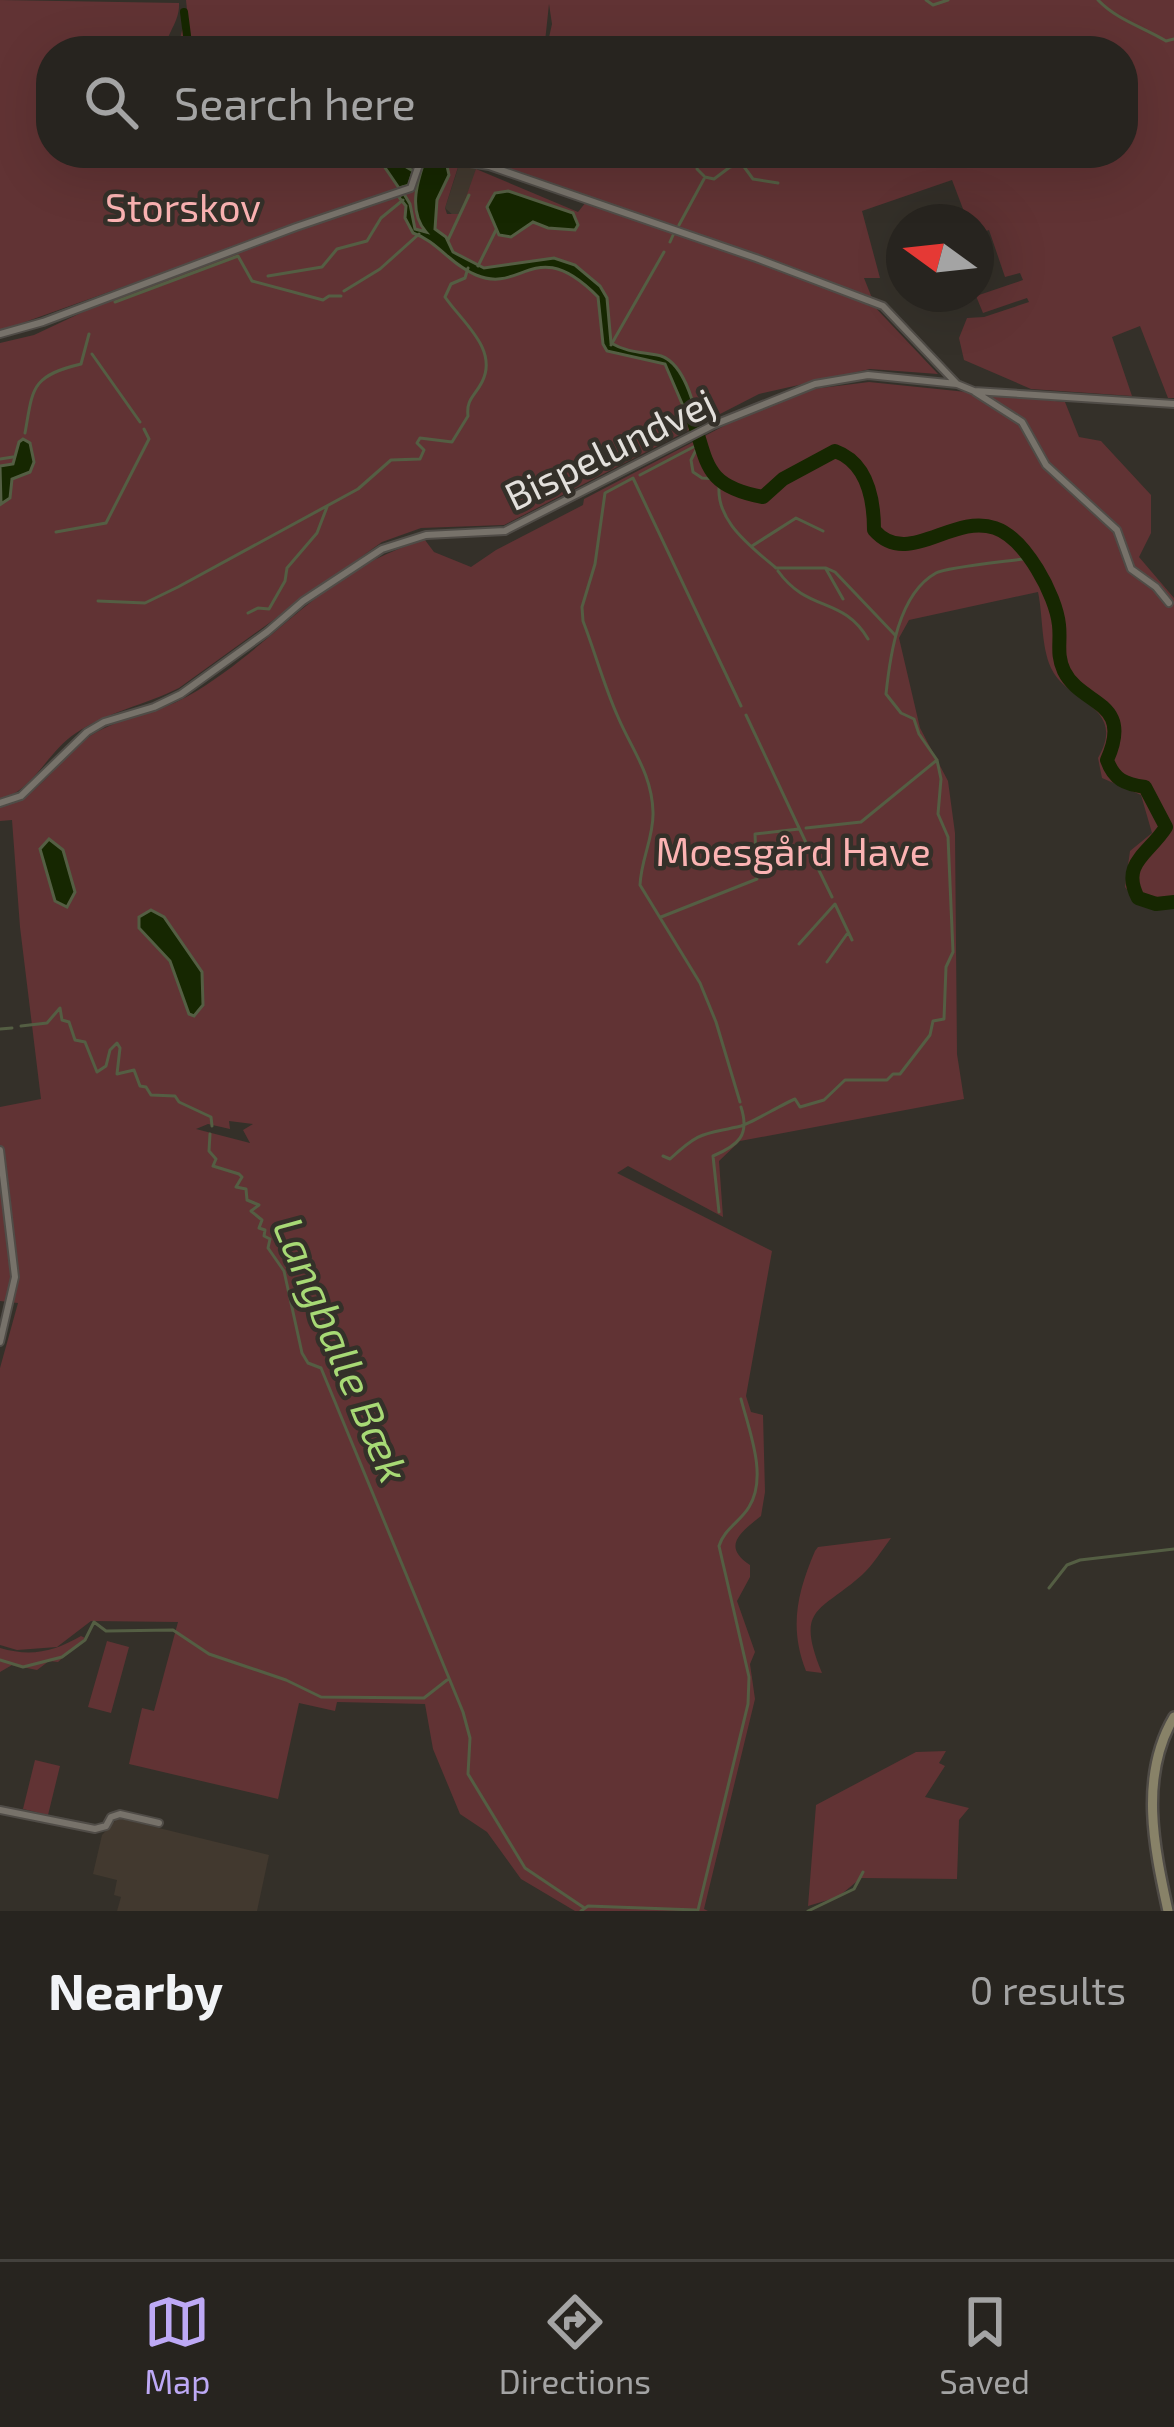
<!DOCTYPE html>
<html lang="en">
<head>
<meta charset="utf-8">
<style>
	:root { --surface:#27241f; --page:#2f2c28; --text:#f1f3f6; --muted:#a4a4a4; --line:#43413d; --accent:#bda9f5 }
	body { margin:0; font-family:"Exo 2",sans-serif; background:var(--page); color:var(--text) }
	.compass { position:absolute; left:886px; top:204px; width:108px; height:108px; border-radius:50%; background:var(--surface); box-shadow:0 12px 48px #0002; rotate:285deg }
	.list { margin:0; padding:0; list-style:none }
	h2 { display:flex; justify-content:space-between; align-items:center; height:156px; margin:0; padding:0 48px; font-size:51px }
	h2 small { font-size:39px; font-weight:400; color:var(--muted) }
	.icon { flex:none; width:66px; height:66px; fill:none; stroke:currentColor; stroke-width:2; stroke-linecap:round; stroke-linejoin:round }
	.map { position:relative; flex:none; width:1174px; height:1911px; overflow:hidden }
	.search { position:absolute; background:var(--surface); box-shadow:0 12px 48px #0002; left:36px; right:36px; top:36px; height:132px; display:flex; align-items:center; gap:30px; box-sizing:border-box; padding:0 42px; border-radius:48px; color:var(--muted); font-size:45px }
	.sheet { height:348px; background:var(--surface) }
	nav { display:flex; justify-content:space-around; align-items:center; box-sizing:border-box; height:168px; border-top:3px solid var(--line); background:var(--surface); font-size:33px; color:var(--muted) }
	nav a { display:grid; justify-items:center; gap:6px }
	nav .on { color:var(--accent) }
	.map>svg:first-child { display:block }
	.built { fill:#42392f }
	.green { fill:#613334; fill-rule:evenodd }
	.water { fill:#162701; stroke:#545e43; stroke-width:3 }
	.lines { fill:none; stroke-linecap:round; stroke-linejoin:round }
	.stream { stroke:#545e43; stroke-width:3 }
	.canal { stroke:#162701; stroke-width:8 }
	.river { stroke:#162701; stroke-width:14 }
	.street-casing { stroke:#504c47; stroke-width:10 }
	.secondary-casing { stroke:#504c47; stroke-width:14 }
	.street { stroke:#77726a; stroke-width:6 }
	.secondary { stroke:#888268; stroke-width:9 }
	.labels { text-anchor:middle; dominant-baseline:central; stroke-width:9; stroke-linejoin:round; paint-order:stroke }
	.park-label { font-size:39px; fill:#fbb3b3; stroke:#343029 }
	.street-label { font-size:39px; fill:#e3e0dc; stroke:#343029 }
	.water-label { font-size:42px; font-style:italic; fill:#a7d975; stroke:#343029 }
</style>
</head>
<body>
<div class="map">
<svg width="1174" height="1911" viewBox="0 0 1174 1911">
	<rect width="100%" height="100%" fill="#343029"/>
	<!-- built -->
	<path class="built" d="M430 153H483L460 214 454 216 445 208 458 168Z
		M118 1818 269 1855 257 1911H117L121 1897 114 1895 117 1880 93 1874 102 1835Z"/>
	<!-- green -->
	<path class="green" d="M0 0 179 3C180 21 167 33 164 51H51V153H375L399 188 0 331Z
		M186 0H1174V398H1168L1140 326 1112 337 1132 396 1031 389 964 360 959 338 967 318 984 317 1029 302 1027 298 983 313 976 296 1023 280 1020 273 1005 277 989 230 980 233 987 244 976 251V222H968L952 180 862 211 880 278H864L872 298 512 171 508 164 513 153H1123V51H546L552 24 549 4 544 51H177L187 10Z
		M449 164 458 167 445 208 447 214H460L476 169 578 212 586 202 872 304 938 374 870 369 759 394 504 525 421 528 382 542 179 688C145 705 107 712 76 733 46 753 35 789 0 800V343L34 335 102 303 416 188V210L438 233 435 229 437 200Z
		M869 382 1065 402 1079 437 1101 441 1151 495V533L1139 557 1174 598V908L1139 905 1125 887 1130 851 1152 833 1141 795 1102 778 1098 758C1128 706 1067 703 1051 668 1041 646 1043 616 1038 592L909 620 899 638 920 728 948 781 955 833 957 1054 964 1099 740 1141 719 1161 723 1217 628 1166 617 1173 772 1251 746 1396 751 1412 763 1415 765 1492 761 1516C741 1532 721 1546 750 1565V1577L737 1601 755 1652 750 1664 755 1699 704 1909 708 1911H575L521 1879 487 1832 460 1814 433 1749 425 1704 337 1702 335 1711 299 1703 278 1799 129 1764 142 1708 154 1711 178 1622 91 1621 57 1647 17 1650 0 1645V1368L18 1303 0 1301V1107L41 1099 20 927 12 820 0 821V807C36 801 58 760 86 739 116 717 155 715 188 696 274 647 324 568 425 540L434 552 471 567 496 550 583 505 584 499 741 417 813 389ZM164 917 201 972 189 1014 170 961 147 933ZM229 1121 253 1124 243 1130 250 1143 196 1129 208 1124 230 1129Z
		M891 1538C882 1550 873 1565 862 1575 819 1613 795 1607 822 1673L806 1671C789 1628 797 1593 815 1551L818 1547Z
		M81 1636 85 1638 58 1662 49 1661 37 1670 12 1665 0 1672V1648C31 1657 53 1652 81 1636Z
		M107 1641 129 1647 111 1713 88 1707Z
		M946 1751 939 1763 945 1766 925 1797 969 1808 959 1820 957 1879 861 1878 838 1897 808 1906 816 1805 916 1752Z
		M35 1760 60 1766 48 1815 23 1809Z"/>
	<!-- water -->
	<path class="water" d="M375 153H383L413 171 409 185 399 188Z
		M427 153 447 166 449 175 437 200 435 229 446 237 453 252 484 268 554 258 575 265 600 286 607 298 611 343C626 352 640 352 657 355 683 359 694 403 699 426L693 429 665 364 607 351 603 344 598 297C535 233 523 295 476 275 451 265 437 241 413 233L405 218 406 206 398 196 404 194 410 204 415 229 426 232C407 210 418 179 427 153Z
		M508 191 573 213 578 225 575 230 548 228 533 222 511 237 499 235 487 207 495 193Z
		M23 439 30 443 34 462 30 472 12 479 10 498 1 504 0 466 13 464 19 442Z
		M49 839 63 850 75 892 67 907 55 901 40 849Z
		M151 910 164 917 202 972 203 1005 194 1016 189 1014 170 961 139 928V917Z"/>
	<g class="lines">
		<!-- stream -->
		<path class="stream" d="M926 0 933 5 948 0
			M1098 0C1117 20 1143 27 1166 41L1174 39
			M700 153 697 169 704 176
			M766 153 771 165
			M705 177 714 179 730 167 742 164 753 179 778 183
			M679 225 704 179
			M448 240 469 195
			M670 242 674 233
			M478 266 496 230
			M268 276 322 267 337 249 367 241 381 218 403 200
			M344 291 380 269 419 234
			M115 302 238 256 252 281 323 300 329 296H341
			M611 345 664 252
			M92 354 140 422
			M25 433C33 389 30 376 81 364L89 334
			M698 446 691 460 693 472 702 478 718 479
			M0 459 13 457
			M640 475 699 444
			M720 480C712 518 749 545 776 568H826L835 572 895 635
			M56 532 106 523 149 439 144 429
			M752 546 796 518 823 531
			M826 569 843 599
			M778 571C808 613 843 596 868 639
			M98 601 145 603 178 587 358 489 391 460 420 459 424 450 417 443 420 438 452 442 468 416C466 399 475 396 482 382 499 349 461 321 445 297L451 284 465 278 468 268
			M248 613 258 608 269 609 285 581 287 568 317 533 327 507
			M746 715 808 847
			M806 828 861 822 937 760
			M811 854 832 897
			M661 917 757 879 755 834 799 829
			M799 944 835 904 852 940
			M827 962 847 934
			M21 1026 47 1023 60 1008 62 1020 69 1022 75 1040 85 1042 97 1072 106 1066 110 1050 117 1043 120 1048 117 1074 134 1070 140 1086 146 1087 151 1095 175 1096 179 1102 211 1117 212 1126
			M0 1029 12 1028
			M740 1102 716 1022 700 983 640 885C641 859 654 837 653 812 652 774 632 750 618 717 604 686 595 652 583 621L582 607 595 564 605 493 633 478 741 706
			M210 1134 209 1151 216 1159 213 1166 239 1174 242 1177 236 1187 246 1189 247 1200 259 1205 251 1211 262 1220 259 1228 265 1230 264 1236 270 1239 268 1248 284 1271 302 1353 308 1363 321 1368 463 1712 470 1738 468 1774 525 1868 583 1907
			M663 1156 670 1159C701 1130 703 1135 741 1126 751 1123 781 1105 795 1099L800 1107 824 1100 845 1080H887L893 1074H900L930 1035 933 1021 944 1019 946 967 953 952 948 837 938 814 941 779 937 760 919 734 914 719 901 713 886 694C890 656 898 594 936 573 947 567 1012 561 1030 558
			M719 1212 713 1156C739 1145 750 1135 741 1107
			M1049 1588 1067 1565 1080 1560 1174 1549
			M0 1660 23 1667 62 1657 85 1640 94 1622 106 1631 173 1630 209 1654 286 1680 321 1697 424 1698 447 1680
			M698 1910 748 1704 749 1677 719 1546C724 1529 740 1522 749 1507 768 1477 749 1430 741 1399
			M581 1911 588 1906 696 1910
			M808 1911 854 1889 863 1872"/>
		<!-- canal -->
		<path class="canal" d="M184 12 189 51"/>
		<!-- river -->
		<path class="river" d="M690 411C709 461 700 485 763 497L783 479 835 451C868 463 874 499 874 530 908 569 952 513 995 528 1025 538 1056 595 1059 625 1061 642 1056 654 1064 671 1081 706 1134 700 1107 760 1114 780 1125 784 1145 787L1166 827C1149 854 1120 863 1138 898L1156 904 1174 902"/>
		<!-- street casing -->
		<g class="street-casing">
			<path id="street" d="M437 153 442 155
				M451 160 489 166 756 258 883 306 957 384
				M0 334 43 322 296 227 411 188 423 153
				M975 392 1022 422 1046 465 1117 530 1131 569 1156 587 1169 603
				M0 803 21 796 87 732 104 722 154 707 181 694 267 632 303 601 382 549 426 535 505 531 713 425 815 384 868 375 957 384 974 391 1174 404
				M0 1150 15 1277 0 1342
				M0 1810 95 1829 106 1826 111 1817 120 1814 159 1823"/>
		</g>
		<!-- secondary casing -->
		<g class="secondary-casing">
			<path id="secondary" d="M1168 1911C1154 1847 1139 1776 1174 1717"/>
		</g>
		<!-- street -->
		<use href="#street" class="street"/>
		<!-- secondary -->
		<use href="#secondary" class="secondary"/>
	</g>
	<g class="labels">
		<!-- park labels -->
		<g class="park-label">
			<text x="183" y="206">Storskov</text>
			<text x="793" y="850">Moesgård Have</text>
		</g>
		<!-- street labels -->
		<g class="street-label">
			<text transform="translate(609 448) rotate(-26)">Bispelundvej</text>
		</g>
		<!-- water labels -->
		<g class="water-label">
			<text transform="translate(343 1349) rotate(67)">Langballe Bæk</text>
		</g>
	</g>
</svg>
<svg class="compass" viewBox="-18 -18 36 36"><path d="M0-13l5 13h-10z" fill="#e53935"/><path d="M0 13l5-13h-10z" fill="#a4a4a4"/></svg>
<div class="search"><svg class="icon" aria-label="search" viewBox="0 0 24 24"><circle cx="10" cy="10" r="6"/><path d="M15 15l6 6"/></svg>Search here</div>
</div>
<section class="sheet">
<h2>Nearby<small>0 results</small></h2>
<ul class="list">
</ul>
</section>
<nav>
<a class="on"><svg class="icon" aria-label="map" viewBox="0 0 24 24"><path d="M3 6l6-2 6 2 6-2v14l-6 2-6-2-6 2zM9 4v14M15 6v14"/></svg>Map</a>
<a><svg class="icon" aria-label="directions" viewBox="0 0 24 24"><path d="M12 3l9 9-9 9-9-9zM9 14v-3h6M13 9l2 2-2 2"/></svg>Directions</a>
<a><svg class="icon" aria-label="saved" viewBox="0 0 24 24"><path d="M7 4h10v16l-5-4-5 4z"/></svg>Saved</a>
</nav>
</body>
</html>
